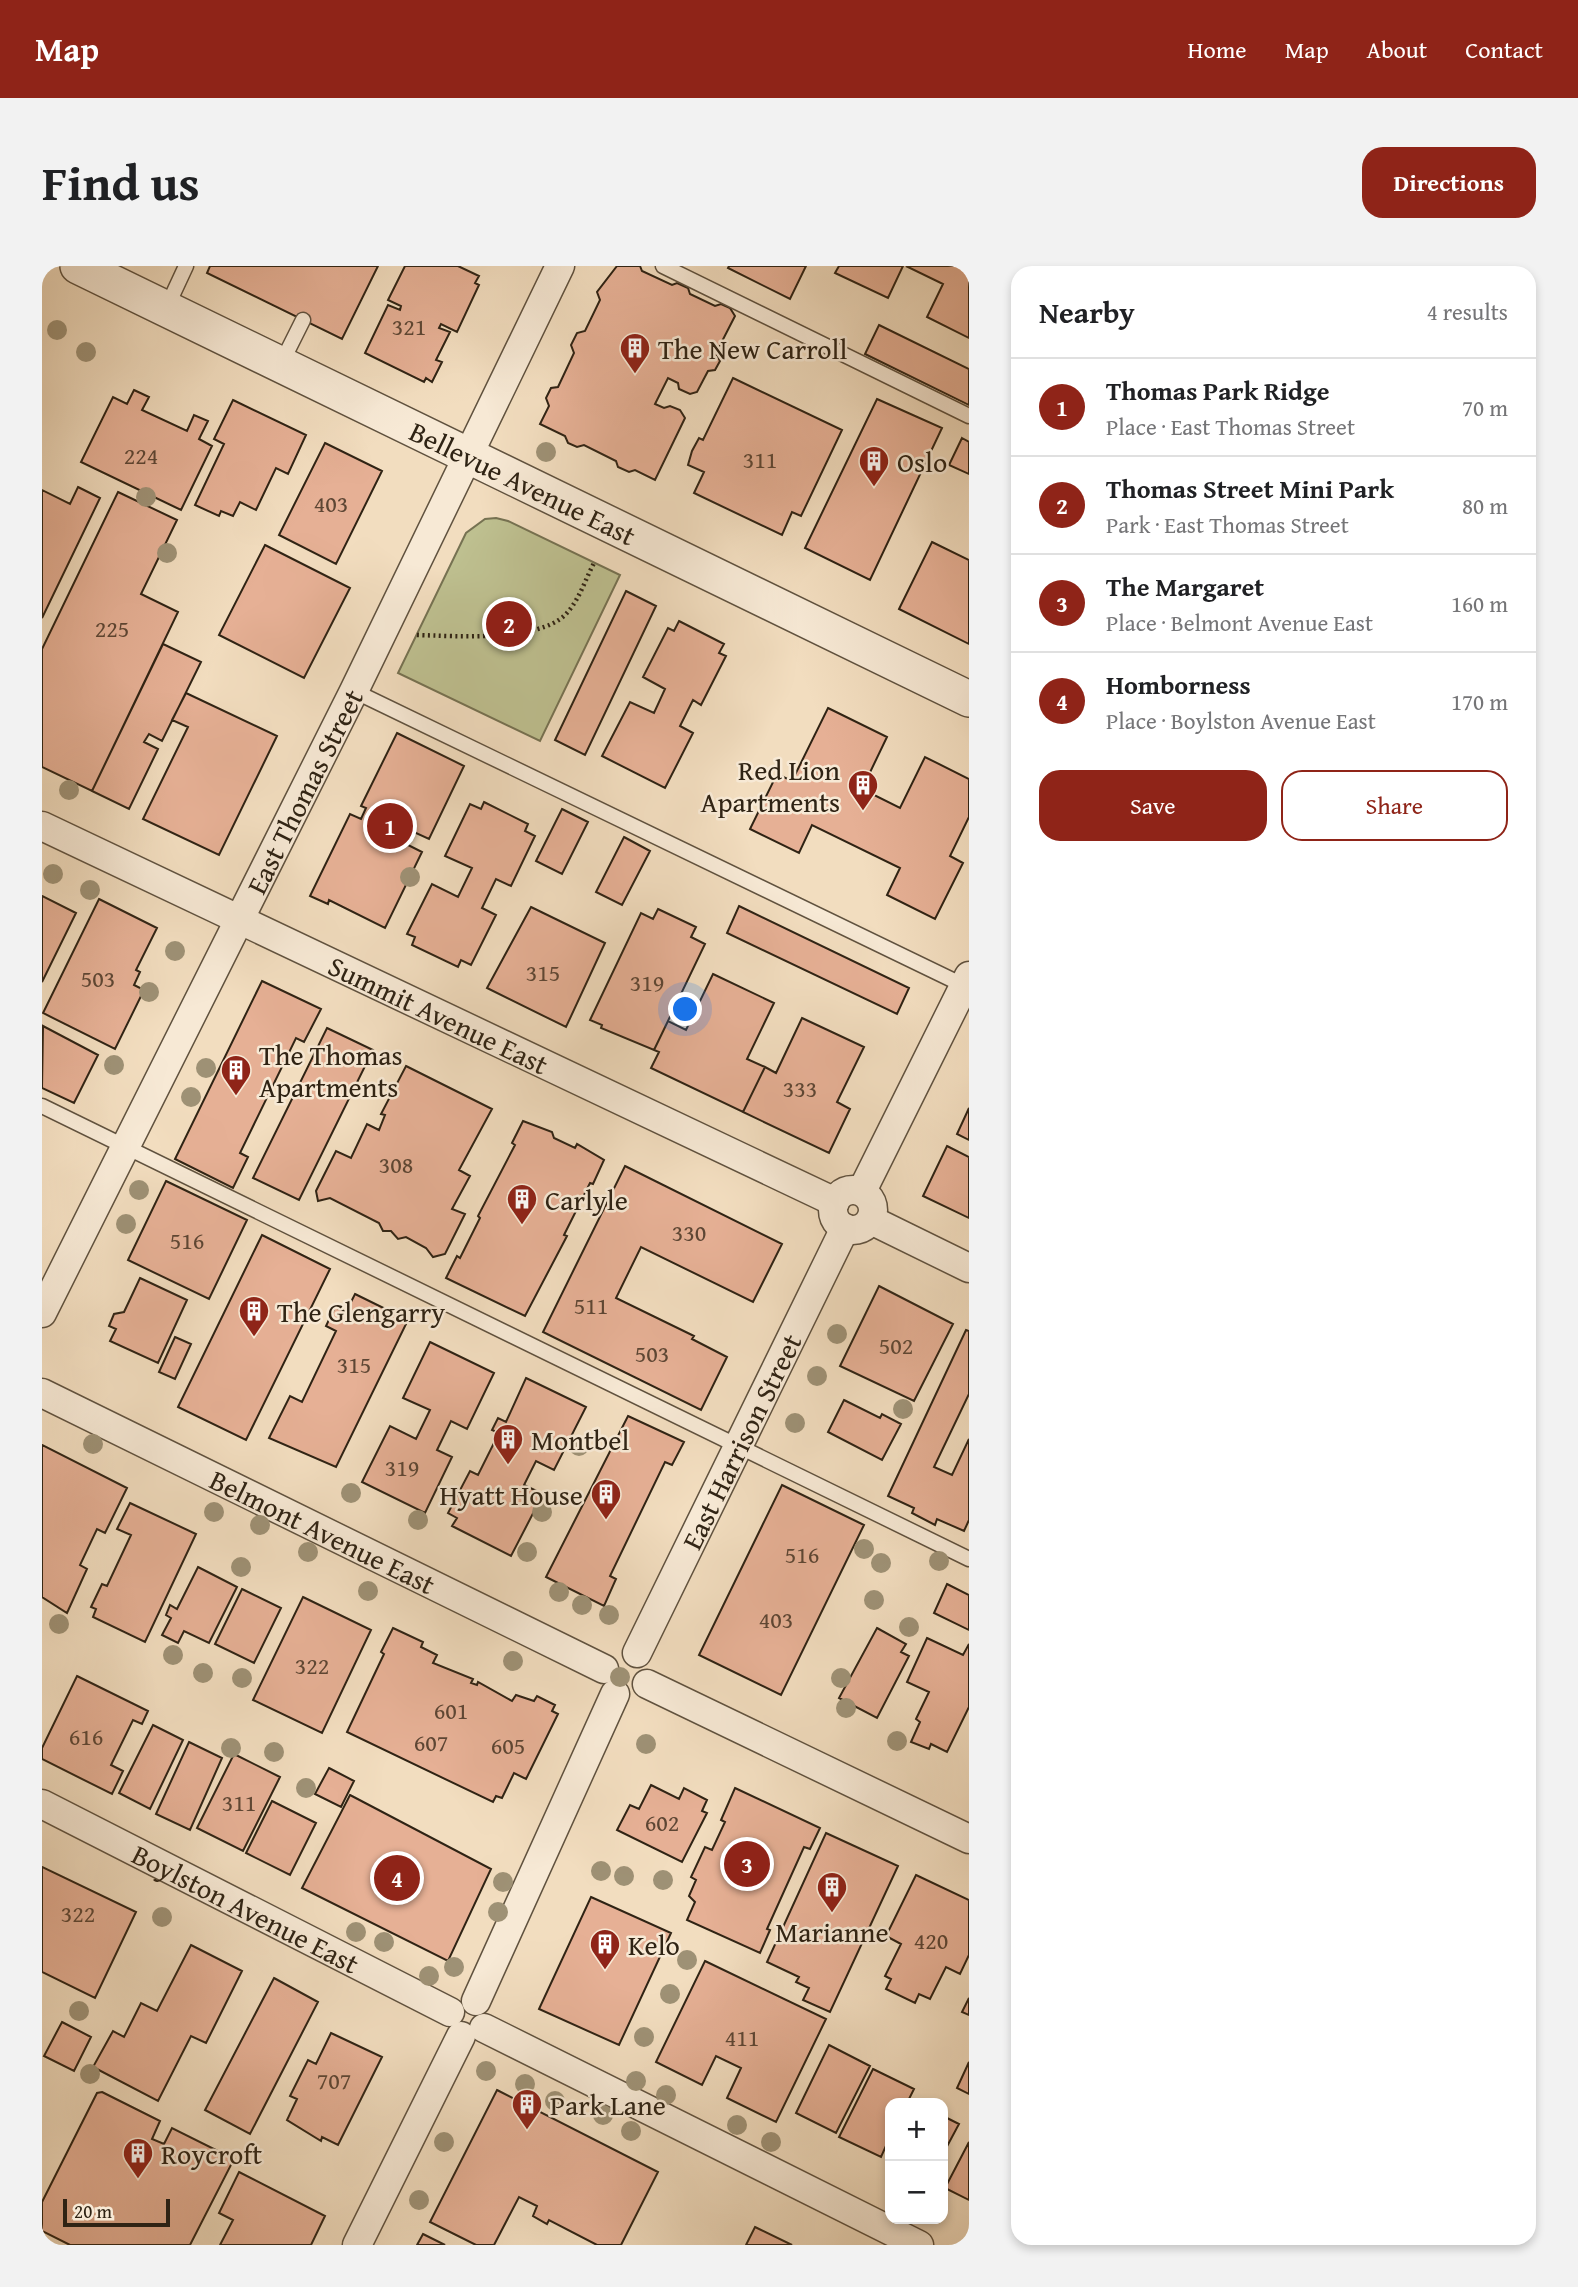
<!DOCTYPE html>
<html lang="en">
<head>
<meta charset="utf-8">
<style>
	:root { --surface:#fff; --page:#f2f2f2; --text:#202124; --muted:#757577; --line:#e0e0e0; --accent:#8f2418 }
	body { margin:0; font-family:"Gentium Book Plus",serif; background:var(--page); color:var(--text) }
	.controls { position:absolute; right:21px; bottom:21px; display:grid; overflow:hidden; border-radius:14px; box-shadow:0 4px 10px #0003 }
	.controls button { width:63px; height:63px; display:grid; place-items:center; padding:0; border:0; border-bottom:2px solid var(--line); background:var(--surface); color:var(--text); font:35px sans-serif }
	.scale { position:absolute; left:21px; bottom:18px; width:107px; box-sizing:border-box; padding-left:7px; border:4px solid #2f2314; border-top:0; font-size:19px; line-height:24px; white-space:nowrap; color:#2f2314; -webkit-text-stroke:5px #f7e9d5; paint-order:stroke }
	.you { position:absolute; left:644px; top:744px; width:24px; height:24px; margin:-18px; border:5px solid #fff; border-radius:50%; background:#1a73e8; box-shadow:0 0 0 10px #1a73e833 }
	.badge { display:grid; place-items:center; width:46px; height:46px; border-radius:50%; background:var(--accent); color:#fff; font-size:23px; font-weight:700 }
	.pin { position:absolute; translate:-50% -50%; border:4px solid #fff; box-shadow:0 2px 7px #0006 }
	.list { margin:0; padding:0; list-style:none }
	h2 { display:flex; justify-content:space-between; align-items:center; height:91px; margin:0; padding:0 28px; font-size:30px }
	h2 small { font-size:23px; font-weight:400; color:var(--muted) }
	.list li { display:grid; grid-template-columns:46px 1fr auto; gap:21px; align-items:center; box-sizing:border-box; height:98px; padding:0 28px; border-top:2px solid var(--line) }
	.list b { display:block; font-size:26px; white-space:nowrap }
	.list p { margin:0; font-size:23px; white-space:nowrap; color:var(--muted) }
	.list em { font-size:23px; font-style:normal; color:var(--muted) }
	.actions { display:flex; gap:14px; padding:21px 28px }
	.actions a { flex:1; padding:16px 0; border:2px solid var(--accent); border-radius:21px; text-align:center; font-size:24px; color:var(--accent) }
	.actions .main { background:var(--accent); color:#fff }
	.map { position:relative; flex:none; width:927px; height:1979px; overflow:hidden; border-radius:21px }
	header { display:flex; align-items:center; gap:42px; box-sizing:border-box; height:98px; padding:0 35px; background:var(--accent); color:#fff }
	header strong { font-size:33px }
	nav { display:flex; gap:38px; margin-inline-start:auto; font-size:24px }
	.intro { display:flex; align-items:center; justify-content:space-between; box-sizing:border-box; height:168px; padding:0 42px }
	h1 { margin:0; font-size:49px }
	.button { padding:18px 32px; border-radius:21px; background:var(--accent); color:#fff; font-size:24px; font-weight:700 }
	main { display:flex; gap:42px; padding:0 42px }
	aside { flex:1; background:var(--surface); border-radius:21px; box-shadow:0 4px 10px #0003 }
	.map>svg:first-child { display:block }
	.green { fill:#bec090; stroke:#767252; stroke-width:2 }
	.building { fill:#e6b095; stroke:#2f2314; stroke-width:2 }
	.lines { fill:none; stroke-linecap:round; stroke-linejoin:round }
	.service-casing { stroke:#60523f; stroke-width:17 }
	.minor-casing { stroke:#60523f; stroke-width:31 }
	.tertiary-casing { stroke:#60523f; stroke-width:38 }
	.path { stroke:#2f2314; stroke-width:4.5; stroke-dasharray:2 3.5; stroke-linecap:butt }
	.service { stroke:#f7e9d5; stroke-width:14 }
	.minor { stroke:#f7e9d5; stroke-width:28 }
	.tertiary { stroke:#f7e9d5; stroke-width:35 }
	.tree { fill:#9e9175 }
	.labels { text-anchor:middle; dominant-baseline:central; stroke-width:5; stroke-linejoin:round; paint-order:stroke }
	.number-label { font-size:24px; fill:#5d4634 }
	.poi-label { font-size:28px; fill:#2f2314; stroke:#f7e9d5; text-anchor:start }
	.street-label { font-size:28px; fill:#2f2314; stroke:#f7e9d5 }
</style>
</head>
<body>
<header>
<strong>Map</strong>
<nav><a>Home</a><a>Map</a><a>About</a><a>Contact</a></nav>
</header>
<div class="intro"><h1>Find us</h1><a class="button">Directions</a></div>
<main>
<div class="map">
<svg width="927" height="1979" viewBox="0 0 927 1979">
	<rect width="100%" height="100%" fill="#f2ddbf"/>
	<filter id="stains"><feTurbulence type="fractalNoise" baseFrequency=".00286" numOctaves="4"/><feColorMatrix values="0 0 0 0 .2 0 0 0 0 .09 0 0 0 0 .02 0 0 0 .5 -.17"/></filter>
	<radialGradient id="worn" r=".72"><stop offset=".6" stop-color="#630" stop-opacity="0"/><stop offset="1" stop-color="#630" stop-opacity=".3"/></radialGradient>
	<!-- green -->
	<path class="green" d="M454 252 466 255 578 309 498 475 356 407 424 267 443 253Z"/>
	<!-- building -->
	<path class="building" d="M168 0H336L300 73 165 7Z
		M363 0H416L437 10 433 17 437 19 415 66 399 58 397 62 408 66 394 94 400 96 390 116 384 112 382 116 323 87 346 39 358 44 359 40 346 34Z
		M575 0H598L600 5 630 19 635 17 646 22 648 28 673 40 679 38 688 42 693 50 674 87 678 95 673 104 666 105 655 126 648 128 637 123 636 117 626 112 613 138 622 142 628 140 638 144 643 152 613 214 593 204 587 206 576 201 574 195 542 179 535 181 526 177 523 170 498 158 507 140 504 132 509 122 516 121 532 87 529 79 535 67 543 65 558 34 555 26Z
		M687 0H764L748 33 686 2Z
		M797 0H861L846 32 793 7Z
		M864 0H927V72L885 51 901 18Z
		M837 59 927 103V139L823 88Z
		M691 112 800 164 759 250 750 246 740 269 652 227 662 206 646 199 650 185 657 172 661 174Z
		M92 124 107 131 100 144 145 165 152 149 166 155 157 173 170 180 139 244 39 196 71 131 85 138Z
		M835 133 900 162 828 314 763 282Z
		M191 134 264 169 246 208 234 202 214 244 198 236 191 250 179 245 177 250 153 239 182 178 172 173Z
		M920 172 927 176V208L907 199Z
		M283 177 340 205 294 298 237 269Z
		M36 221 58 232 0 352V224L28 238Z
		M76 226 135 254 99 328 136 346 50 525 0 501V383Z
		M890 276 927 294V378L857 343Z
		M223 279 308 322 262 412 177 369Z
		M584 325 614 340 543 489 513 474Z
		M637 355 682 378 677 387 684 390 659 439 651 434 638 460 651 467 623 522 560 490 588 436 612 447 623 423 601 411 626 362 632 365Z
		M121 378 159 396 120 475 107 468 102 476 116 483 87 543 50 525Z
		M144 427 235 470 177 589 101 553 146 461 130 454Z
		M786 442 845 471 820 523 858 542 883 491 927 513V551L908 590 921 597 893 653 845 629 858 602 770 559 757 587 708 563 735 508 750 515Z
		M355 467 422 500 387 573 372 566 366 579 380 586 343 662 287 634 286 638 268 630 308 548 319 553 324 542 319 540Z
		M442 536 486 558 483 565 493 570 469 620 454 613 440 642 454 649 429 699 419 694 416 701 370 679 373 671 365 668 390 618 416 631 430 602 403 590 428 538 439 543Z
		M520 543 546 556 520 608 494 595Z
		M582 571 608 585 580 639 554 626Z
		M0 630 34 647 0 716Z
		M57 633 115 662 94 704 98 706 92 719 102 724 73 783 1 747Z
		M697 640 867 722 855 748 685 667Z
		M489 641 563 677 524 761 445 722Z
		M616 643 654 661 649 671 663 678 612 784 559 762 560 759 548 754 599 647 611 653Z
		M671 708 732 737 705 793 723 801 701 846 609 802 617 786 612 784 626 755 644 764Z
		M220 715 279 743 262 776 254 772 198 887 206 891 191 922 133 893Z
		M760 752 822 781 795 836 808 843 787 887 701 846 723 801 734 807Z
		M1 760 56 789 32 837 0 822Z
		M285 762 331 784 257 934 211 912Z
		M364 800 450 843 417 904 428 910 410 943 423 948 403 988 391 991 384 982 364 971 356 973 349 965H341L337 957 288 932 276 935 274 925 294 885 309 892 325 858 337 864 343 849 339 848Z
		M927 842V874L915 868Z
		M481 855 510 866 512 872 533 882 535 878 562 894 551 918 548 917 522 969 525 970 483 1050 404 1012 415 990 418 992 438 952 436 950 473 879 470 877Z
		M905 880 927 891V952L881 930Z
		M583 900 740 978 711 1036 599 981 574 1032 652 1070 650 1073 685 1091 659 1144 501 1066Z
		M124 915 205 954 167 1033 86 994Z
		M220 969 288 1003 204 1174 136 1141Z
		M98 1012 145 1034 116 1097 68 1075 74 1063 67 1060 72 1048 82 1046Z
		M837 1020 911 1058 872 1135 798 1100Z
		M313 1028 366 1054 294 1201 227 1172 248 1130 260 1136 294 1065 284 1060 293 1041 304 1046Z
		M924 1064 927 1065V1128L892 1201 910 1209 927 1173V1254L922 1265 895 1253 893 1259 870 1247 872 1242 846 1230Z
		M133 1071 149 1078 133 1113 117 1106Z
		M388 1076 452 1107 425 1163 409 1155 395 1184 410 1191 383 1247 320 1216 348 1160 374 1173 388 1144 361 1132Z
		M484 1112 544 1141 512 1204 494 1195 482 1219 501 1228 469 1290 410 1260 415 1252 406 1247 428 1205 436 1209 457 1167 450 1164 456 1152 464 1156Z
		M802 1134 838 1152 840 1148 859 1158 840 1194 786 1166Z
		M586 1150 642 1176 630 1199 623 1196 568 1310 574 1313 562 1340 504 1311Z
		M0 1179 85 1222 63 1267 55 1263 38 1299 45 1303 25 1347 0 1331Z
		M740 1219 822 1259 739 1429 657 1389Z
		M88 1237 154 1268 103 1376 51 1351 54 1343 49 1341 60 1318 65 1320 89 1269 75 1263Z
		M156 1301 195 1321 167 1377 142 1365 136 1377 120 1369 129 1352 124 1349 128 1339 135 1343Z
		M905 1318 927 1329V1364L892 1347Z
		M200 1323 239 1342 212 1397 173 1378Z
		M261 1331 329 1364 280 1467 211 1434Z
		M351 1362 381 1376 379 1381 395 1389 391 1397 431 1413 429 1417 435 1419 436 1416 470 1435 474 1429 492 1435 495 1430 513 1439 510 1445 516 1448 484 1513 472 1507 460 1532 454 1530 451 1536 305 1466 342 1388 339 1386Z
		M835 1362 864 1378 859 1386 867 1390 835 1452 797 1432Z
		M885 1372 921 1389 927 1378V1441L905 1486 889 1478 887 1483 869 1476 878 1456 874 1453 887 1426 865 1416Z
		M35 1410 106 1445 100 1458 91 1454 69 1499 81 1505 70 1528 0 1493V1482Z
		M111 1459 141 1474 108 1543 77 1527Z
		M147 1476 180 1492 148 1564 114 1548Z
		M192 1488 238 1511 201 1585 155 1562Z
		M287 1502 312 1515 299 1541 273 1528Z
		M609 1519 637 1533 642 1522 665 1534 660 1545 665 1547 640 1596 575 1564 588 1539 597 1543Z
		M693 1522 778 1562 768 1583 762 1581 725 1663 728 1664 718 1687 645 1654 653 1636 647 1630 654 1614 649 1611 663 1581 670 1584 683 1556 679 1554Z
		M308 1529 449 1603 406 1695 260 1622Z
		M230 1535 274 1557 248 1609 204 1587Z
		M784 1567 856 1600 788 1746 761 1734 767 1722 754 1716 757 1711 725 1696Z
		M0 1601 94 1646 53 1732 0 1706Z
		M874 1609 927 1634V1689L918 1708 904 1701 888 1733 877 1728 873 1737 844 1723 849 1713 843 1710 859 1678 844 1670Z
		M549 1631 629 1667 577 1779 497 1743Z
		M149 1679 200 1705 164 1777 149 1770 116 1835 51 1801 71 1765 82 1771 99 1737 115 1745Z
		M663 1695 784 1753 734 1856 685 1832 699 1802 674 1790 660 1819 614 1796Z
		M232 1712 276 1736 208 1868 163 1844Z
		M927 1732V1749L920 1746Z
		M20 1756 49 1771 32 1805 2 1790Z
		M289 1767 340 1791 296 1879 280 1871 279 1875 245 1854 255 1833 248 1830 266 1794 274 1798Z
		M787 1779 828 1800 794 1867 754 1847Z
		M927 1796V1828L915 1822Z
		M831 1803 872 1823 865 1837H848V1871L839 1891 797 1871Z
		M455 1824 616 1906 579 1979H555L507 1954 505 1958 491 1950 495 1940 477 1931 452 1979H434L388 1956Z
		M60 1826 118 1855 110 1873 122 1878 130 1862 192 1893 148 1979H28L0 1965V1936L55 1827Z
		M901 1850 917 1858 902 1886H901Z
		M927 1876V1934L903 1922Z
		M197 1906 283 1950 269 1979H178L191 1954 177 1947Z
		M713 1961 750 1979H704Z
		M381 1968 403 1979H375Z"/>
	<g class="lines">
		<!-- service casing -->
		<g class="service-casing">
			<path id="service" d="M621 0 927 150
				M124 43 144 0
				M239 98 261 54
				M312 425 925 721
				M0 840 927 1293"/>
		</g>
		<!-- minor casing -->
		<g class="minor-casing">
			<g id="minor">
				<path id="s1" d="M0 560 793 936"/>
				<circle cx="811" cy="944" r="20"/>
				<path d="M820 925 927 710"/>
				<path d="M829 954 927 1002"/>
				<path id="s2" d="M0 1047 312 425 518 0"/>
				<path id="s3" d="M0 1127 562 1403"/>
				<path id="s4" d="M595 1387 803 962"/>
				<path d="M605 1418 927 1573"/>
				<path id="s5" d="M0 1538 408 1746"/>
				<path d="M434 1735 573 1428"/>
				<path d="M442 1762 877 1979"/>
				<path d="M315 1979 419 1770"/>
			</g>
		</g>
		<!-- tertiary casing -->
		<g class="tertiary-casing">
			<g id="tertiary">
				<path id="s6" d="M36 0 927 433"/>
			</g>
		</g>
		<!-- path -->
		<path class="path" d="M375 369C413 370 495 376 523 349 537 335 543 314 552 297"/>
		<!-- service -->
		<use href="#service" class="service"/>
		<!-- minor -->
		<use href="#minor" class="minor"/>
		<!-- tertiary -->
		<use href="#tertiary" class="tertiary"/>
	</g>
	<!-- trees -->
	<g class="tree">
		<circle cx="15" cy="64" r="10"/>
		<circle cx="44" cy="86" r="10"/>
		<circle cx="504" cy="186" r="10"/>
		<circle cx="104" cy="231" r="10"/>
		<circle cx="125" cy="287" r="10"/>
		<circle cx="27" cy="524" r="10"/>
		<circle cx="11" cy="608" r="10"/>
		<circle cx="368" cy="611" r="10"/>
		<circle cx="48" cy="624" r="10"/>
		<circle cx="133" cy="685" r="10"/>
		<circle cx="107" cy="726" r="10"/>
		<circle cx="72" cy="799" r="10"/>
		<circle cx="164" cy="802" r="10"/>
		<circle cx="149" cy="831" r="10"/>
		<circle cx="97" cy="924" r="10"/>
		<circle cx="84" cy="958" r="10"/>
		<circle cx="795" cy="1068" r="10"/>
		<circle cx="775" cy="1110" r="10"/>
		<circle cx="861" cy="1143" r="10"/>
		<circle cx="753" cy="1157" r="10"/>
		<circle cx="51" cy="1178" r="10"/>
		<circle cx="537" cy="1180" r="10"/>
		<circle cx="309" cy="1227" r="10"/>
		<circle cx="172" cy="1246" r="10"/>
		<circle cx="500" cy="1246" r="10"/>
		<circle cx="376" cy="1254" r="10"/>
		<circle cx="218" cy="1259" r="10"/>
		<circle cx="822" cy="1283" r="10"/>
		<circle cx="266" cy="1286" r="10"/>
		<circle cx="485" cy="1286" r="10"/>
		<circle cx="897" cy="1295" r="10"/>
		<circle cx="839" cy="1297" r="10"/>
		<circle cx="199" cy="1301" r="10"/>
		<circle cx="326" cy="1325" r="10"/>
		<circle cx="517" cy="1326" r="10"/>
		<circle cx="832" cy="1334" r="10"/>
		<circle cx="540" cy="1339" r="10"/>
		<circle cx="567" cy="1349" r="10"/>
		<circle cx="17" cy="1358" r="10"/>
		<circle cx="867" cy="1361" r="10"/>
		<circle cx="131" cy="1389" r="10"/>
		<circle cx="471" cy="1395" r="10"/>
		<circle cx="161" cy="1407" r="10"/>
		<circle cx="578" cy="1411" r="10"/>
		<circle cx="200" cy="1412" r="10"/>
		<circle cx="799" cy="1412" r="10"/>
		<circle cx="804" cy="1442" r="10"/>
		<circle cx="855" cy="1475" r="10"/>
		<circle cx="604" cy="1478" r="10"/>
		<circle cx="189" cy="1482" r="10"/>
		<circle cx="232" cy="1486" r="10"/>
		<circle cx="264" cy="1522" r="10"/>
		<circle cx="559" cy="1605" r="10"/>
		<circle cx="582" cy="1610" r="10"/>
		<circle cx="621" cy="1614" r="10"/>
		<circle cx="461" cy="1616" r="10"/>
		<circle cx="456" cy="1646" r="10"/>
		<circle cx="120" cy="1651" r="10"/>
		<circle cx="314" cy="1666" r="10"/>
		<circle cx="342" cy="1676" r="10"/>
		<circle cx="645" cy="1694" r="10"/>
		<circle cx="412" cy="1701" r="10"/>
		<circle cx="387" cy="1710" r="10"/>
		<circle cx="628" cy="1728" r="10"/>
		<circle cx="37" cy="1745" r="10"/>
		<circle cx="602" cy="1771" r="10"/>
		<circle cx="444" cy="1805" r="10"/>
		<circle cx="48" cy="1808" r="10"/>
		<circle cx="594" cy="1815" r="10"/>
		<circle cx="483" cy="1818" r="10"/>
		<circle cx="624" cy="1829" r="10"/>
		<circle cx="513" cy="1835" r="10"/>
		<circle cx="561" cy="1849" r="10"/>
		<circle cx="695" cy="1859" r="10"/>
		<circle cx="589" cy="1865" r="10"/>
		<circle cx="402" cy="1876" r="10"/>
		<circle cx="729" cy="1876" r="10"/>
		<circle cx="377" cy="1934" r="10"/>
	</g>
	<!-- icons -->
	<defs>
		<g id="building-pin" transform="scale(1.575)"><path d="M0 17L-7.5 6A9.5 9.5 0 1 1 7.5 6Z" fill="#8f2418" stroke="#f7e9d5"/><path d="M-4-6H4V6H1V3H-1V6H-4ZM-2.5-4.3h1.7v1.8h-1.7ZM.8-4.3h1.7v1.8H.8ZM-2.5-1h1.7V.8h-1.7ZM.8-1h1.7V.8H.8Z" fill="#fff"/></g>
	</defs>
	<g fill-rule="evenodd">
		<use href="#building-pin" x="593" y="82"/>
		<use href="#building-pin" x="832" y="195"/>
		<use href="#building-pin" x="821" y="519"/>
		<use href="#building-pin" x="194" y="804"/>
		<use href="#building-pin" x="480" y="933"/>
		<use href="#building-pin" x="212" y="1045"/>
		<use href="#building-pin" x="466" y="1173"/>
		<use href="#building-pin" x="564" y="1228"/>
		<use href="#building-pin" x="790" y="1621"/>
		<use href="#building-pin" x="563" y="1678"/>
		<use href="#building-pin" x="485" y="1838"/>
		<use href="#building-pin" x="96" y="1887"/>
	</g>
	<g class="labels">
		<!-- number labels -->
		<g class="number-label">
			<text x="367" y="60">321</text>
			<text x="99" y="189">224</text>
			<text x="718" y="193">311</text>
			<text x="289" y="237">403</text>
			<text x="70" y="362">225</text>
			<text x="501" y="706">315</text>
			<text x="56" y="712">503</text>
			<text x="605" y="716">319</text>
			<text x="758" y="822">333</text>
			<text x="354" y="898">308</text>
			<text x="647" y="966">330</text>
			<text x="145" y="974">516</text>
			<text x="549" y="1039">511</text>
			<text x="854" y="1079">502</text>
			<text x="610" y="1087">503</text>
			<text x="312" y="1098">315</text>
			<text x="360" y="1201">319</text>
			<text x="760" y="1288">516</text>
			<text x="734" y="1353">403</text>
			<text x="270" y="1399">322</text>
			<text x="409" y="1444">601</text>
			<text x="44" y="1470">616</text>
			<text x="389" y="1476">607</text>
			<text x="466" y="1479">605</text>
			<text x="197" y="1536">311</text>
			<text x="620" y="1556">602</text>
			<text x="36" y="1647">322</text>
			<text x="889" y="1674">420</text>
			<text x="700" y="1771">411</text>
			<text x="292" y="1814">707</text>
		</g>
		<!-- poi labels -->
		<g class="poi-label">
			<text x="616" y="82">The New Carroll</text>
			<text x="855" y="195">Oslo</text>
			<text x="798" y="503" text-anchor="end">Red Lion<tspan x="798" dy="32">Apartments</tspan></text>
			<text x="217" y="788">The Thomas<tspan x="217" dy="32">Apartments</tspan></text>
			<text x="503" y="933">Carlyle</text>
			<text x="235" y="1045">The Glengarry</text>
			<text x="489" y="1173">Montbel</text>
			<text x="541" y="1228" text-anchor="end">Hyatt House</text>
			<text x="790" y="1665" text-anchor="middle">Marianne</text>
			<text x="586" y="1678">Kelo</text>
			<text x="508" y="1838">Park Lane</text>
			<text x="119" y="1887">Roycroft</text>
		</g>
		<!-- street labels -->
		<g class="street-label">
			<text stroke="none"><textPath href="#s6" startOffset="495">Bellevue Avenue East</textPath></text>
			<text stroke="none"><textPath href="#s2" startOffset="584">East Thomas Street</textPath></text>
			<text stroke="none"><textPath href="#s1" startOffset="439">Summit Avenue East</textPath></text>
			<text stroke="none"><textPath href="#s4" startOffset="236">East Harrison Street</textPath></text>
			<text stroke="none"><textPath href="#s3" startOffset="313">Belmont Avenue East</textPath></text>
			<text stroke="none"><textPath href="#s5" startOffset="229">Boylston Avenue East</textPath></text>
		</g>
	</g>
	<rect width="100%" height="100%" filter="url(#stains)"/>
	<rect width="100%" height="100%" fill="url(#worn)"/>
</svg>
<div class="controls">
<button>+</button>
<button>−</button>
</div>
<div class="scale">20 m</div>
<div class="you"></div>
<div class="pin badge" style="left:348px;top:560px">1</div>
<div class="pin badge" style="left:467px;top:358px">2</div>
<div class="pin badge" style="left:705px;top:1598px">3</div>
<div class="pin badge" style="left:355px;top:1612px">4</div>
</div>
<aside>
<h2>Nearby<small>4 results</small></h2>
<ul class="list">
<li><span class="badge">1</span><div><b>Thomas Park Ridge</b><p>Place · East Thomas Street</p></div><em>70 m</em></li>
<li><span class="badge">2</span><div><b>Thomas Street Mini Park</b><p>Park · East Thomas Street</p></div><em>80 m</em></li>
<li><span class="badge">3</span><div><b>The Margaret</b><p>Place · Belmont Avenue East</p></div><em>160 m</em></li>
<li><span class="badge">4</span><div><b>Homborness</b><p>Place · Boylston Avenue East</p></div><em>170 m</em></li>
</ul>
<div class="actions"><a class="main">Save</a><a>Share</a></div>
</aside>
</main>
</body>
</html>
